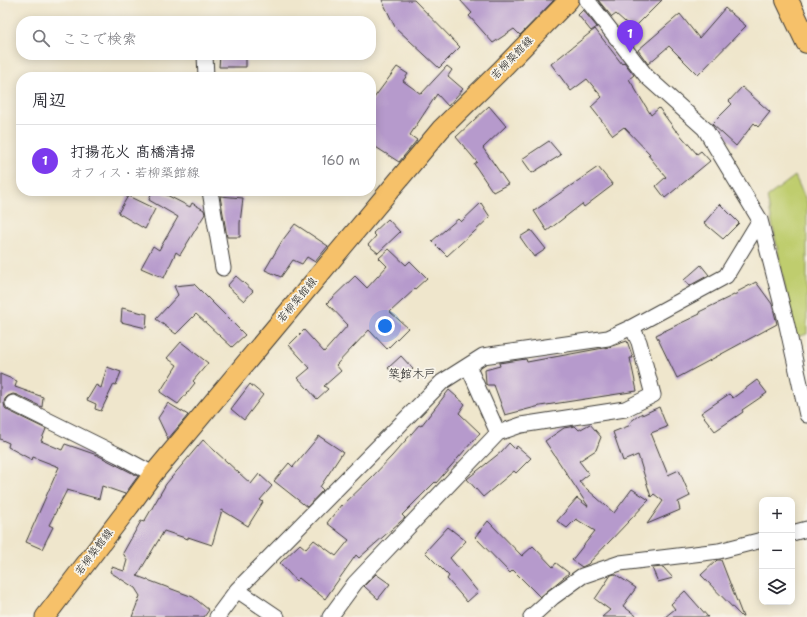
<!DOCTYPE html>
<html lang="ja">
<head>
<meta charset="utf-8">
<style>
	:root { --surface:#fff; --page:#f7f7f7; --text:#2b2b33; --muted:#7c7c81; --line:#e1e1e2; --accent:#7c3aed }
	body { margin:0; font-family:"Shantell Sans","Klee One",sans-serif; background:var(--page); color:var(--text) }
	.controls { position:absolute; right:12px; bottom:12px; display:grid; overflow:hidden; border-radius:8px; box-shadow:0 2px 10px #0003 }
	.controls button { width:36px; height:36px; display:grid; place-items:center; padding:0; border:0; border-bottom:1px solid var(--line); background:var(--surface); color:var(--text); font:20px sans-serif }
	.you { position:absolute; left:385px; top:326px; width:14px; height:14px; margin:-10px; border:3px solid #fff; border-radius:50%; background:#1a73e8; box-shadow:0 0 0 6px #1a73e833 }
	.badge { display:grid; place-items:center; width:26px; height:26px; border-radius:50%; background:var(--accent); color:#fff; font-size:13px; font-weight:700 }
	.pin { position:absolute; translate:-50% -33px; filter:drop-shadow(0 1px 2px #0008) }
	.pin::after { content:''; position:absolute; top:21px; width:14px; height:12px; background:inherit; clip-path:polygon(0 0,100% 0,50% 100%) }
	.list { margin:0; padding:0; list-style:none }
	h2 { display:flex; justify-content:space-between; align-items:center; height:52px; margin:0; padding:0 16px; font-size:17px }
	h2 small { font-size:13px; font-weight:400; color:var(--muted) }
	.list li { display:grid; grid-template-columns:26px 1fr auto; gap:12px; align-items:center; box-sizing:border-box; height:72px; padding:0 16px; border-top:1px solid var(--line) }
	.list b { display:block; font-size:15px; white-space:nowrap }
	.list p { margin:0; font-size:13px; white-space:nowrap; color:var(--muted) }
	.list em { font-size:13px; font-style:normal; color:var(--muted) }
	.icon { flex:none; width:22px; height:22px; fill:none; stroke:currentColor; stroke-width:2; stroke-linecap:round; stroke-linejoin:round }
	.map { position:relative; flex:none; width:807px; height:617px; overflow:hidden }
	.search { position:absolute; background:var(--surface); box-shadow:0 2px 10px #0003; left:16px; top:16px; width:360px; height:44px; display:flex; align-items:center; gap:10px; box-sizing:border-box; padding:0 14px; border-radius:16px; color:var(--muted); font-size:15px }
	.panel { position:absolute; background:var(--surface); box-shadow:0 2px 10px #0003; left:16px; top:72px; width:360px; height:124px; border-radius:16px }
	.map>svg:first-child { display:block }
	.green { fill:#bfcd6e; stroke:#6e7445 }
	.building { fill:#b69acc }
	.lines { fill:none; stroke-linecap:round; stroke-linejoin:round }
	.minor-casing { stroke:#3c3a36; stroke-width:17 }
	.major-casing { stroke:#3c3a36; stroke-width:21 }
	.highway-casing { stroke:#3c3a36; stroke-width:24 }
	.minor { stroke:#fff; stroke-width:15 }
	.major { stroke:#f6c16b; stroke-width:19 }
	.highway { stroke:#f6c16b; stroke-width:22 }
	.labels { text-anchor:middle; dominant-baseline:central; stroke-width:3.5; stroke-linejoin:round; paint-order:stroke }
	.street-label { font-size:11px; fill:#1c1c1c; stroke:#f7f3e8 }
	.neighbourhood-label { font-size:12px; fill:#1c1c1c; stroke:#f7f3e8 }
</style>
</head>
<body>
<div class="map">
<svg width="807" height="617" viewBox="0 0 807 617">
	<rect width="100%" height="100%" fill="#f7f3e8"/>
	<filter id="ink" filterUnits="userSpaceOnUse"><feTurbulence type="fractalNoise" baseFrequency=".025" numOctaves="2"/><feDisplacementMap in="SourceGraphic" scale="8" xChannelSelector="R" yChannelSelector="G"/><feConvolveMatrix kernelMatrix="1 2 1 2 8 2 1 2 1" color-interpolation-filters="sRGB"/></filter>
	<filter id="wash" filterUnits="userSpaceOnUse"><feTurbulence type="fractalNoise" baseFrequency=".012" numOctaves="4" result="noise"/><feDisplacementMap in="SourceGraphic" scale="16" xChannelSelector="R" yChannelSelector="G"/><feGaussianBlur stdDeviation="0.9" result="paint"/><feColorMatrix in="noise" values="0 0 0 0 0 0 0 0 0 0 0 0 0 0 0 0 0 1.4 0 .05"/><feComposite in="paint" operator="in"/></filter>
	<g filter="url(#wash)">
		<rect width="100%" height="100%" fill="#efe6cc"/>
		<!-- green -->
		<path class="green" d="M795 176 807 202V334L795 338 767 197Z"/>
		<g id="blocks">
			<!-- building -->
			<path class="building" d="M382 0H414L460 47 439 68 395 27Z
				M460 0H554L520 35 514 29 493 43 469 16 472 13Z
				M598 0H662L633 29 616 14 612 17Z
				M725 8 746 26 698 75 669 46 648 64 638 50 680 14 699 38Z
				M583 10 597 27 591 31 578 15Z
				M595 29 622 64 624 62 634 75 629 79 651 115 659 108 676 131H677L697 154 701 151 710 161 665 198 656 186 666 177 648 155 650 154 624 127 613 135 591 107 602 97 587 79 571 91 551 64Z
				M220 55H246V67H219Z
				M447 66 452 70 448 76 463 89 448 106 437 94 410 135 417 140 399 162 371 144V102L397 67 408 74 403 81 421 94Z
				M742 87 770 112 758 127 754 123 736 146 712 124 732 104 729 101Z
				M489 106 506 126 483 148 508 184 493 192 474 164 477 162 456 137Z
				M549 141 561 155 532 173 522 159Z
				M598 167 613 185 584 207 582 204 547 231 534 211Z
				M152 191H159L190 207 192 203 204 210 205 214 180 255 176 252 164 278 141 268 153 246 159 250 178 217 149 200Z
				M128 196 155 209 145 229 118 213Z
				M220 196 243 198 240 223V237H227Z
				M481 203 490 217 473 233V232L447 256 432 241 458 219 461 222Z
				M720 204 739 223 723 239 704 223Z
				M388 219 400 232 378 253 368 245 376 236 373 233Z
				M295 224 328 246 315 262 307 257 302 264 293 260 281 277 265 270 282 241Z
				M531 230 546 249 534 257 520 237Z
				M389 249 406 265 410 261 427 278 390 312 408 328 387 349 369 330 336 365 341 371 324 386 328 389 317 399 298 378 310 368 289 345 304 330 324 352 348 325 327 303 355 276 367 288 387 266 379 258Z
				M701 265 709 275 689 286 684 280Z
				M236 276 253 291 244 301 227 286Z
				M756 282 772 304 777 324 677 378 656 335 700 314 699 312 738 293 737 292Z
				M194 284 245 335 232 347 196 314 176 334 156 319 178 295 174 286Z
				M122 308 147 314 146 328 121 322Z
				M627 341 633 358H630L637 391 540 406 505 415 494 385H487L486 384 485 370 500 366 499 363 526 359 527 362 609 347Z
				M181 342 208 363 193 381 195 383 178 404 160 392 177 365 167 358Z
				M401 356 413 369 400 382 388 368Z
				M107 367 121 372 116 385 114 384 101 411 95 409 96 404 87 400 96 385 101 388Z
				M0 374 17 381 15 387 43 397 42 407 17 395 13 394 8 396 5 399 4 403 5 408 9 411 46 429 41 441 62 450 65 444 97 455 138 476 125 494 102 486 99 499 67 490 49 525 53 527 42 549 26 542 59 467 33 457 32 460 8 447 9 443 0 439Z
				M757 380 767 393 742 410 743 412 715 431 701 413 729 394 733 398Z
				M250 384 263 395 244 420 231 409Z
				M449 390 465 404 459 413 480 433 436 483 435 482 402 515 405 518 400 522 359 558 356 555 325 599 299 578 296 581 280 563 300 544 306 549 314 540 336 556 349 540 327 523 341 505 342 506 372 477 392 456 419 425 421 426Z
				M168 403 188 415 168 439 158 418Z
				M659 407 667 427 651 433 668 475 679 470 690 496 678 502 680 510 647 524 663 501 654 494 651 497 638 455 623 461 613 432 631 425 630 422 642 413V415Z
				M590 424 601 437 596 450 579 461 589 474 579 482 614 513 632 489 649 500 588 564 582 567 572 560 595 531 576 519 567 528 557 521 577 498 587 506H588L545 441 564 428 575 426 579 430Z
				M319 436 343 452 320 487 323 490 307 507 274 481 289 463 293 467Z
				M203 440 251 484 259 474 272 486 260 500 263 502 248 526 222 510 212 545 188 537V539L164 531 137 576 193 597 209 610 204 617H132L140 596 135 588 110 572 112 567 124 571 127 560 123 553 141 521 144 522 166 484Z
				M509 443 515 449 517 446 531 458 516 473 514 471 483 497 467 479 501 452Z
				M488 521 522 556 533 546 553 567 556 563 569 573 540 597 513 570 510 573 475 537Z
				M448 527 466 541 450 558 478 592 467 602 447 579 449 576 425 552Z
				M717 560H721L743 617H742L701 575Z
				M663 567 673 578 658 582 652 568Z
				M376 574 390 584 378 599 364 586Z
				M615 574 636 588 623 606 638 617H602L610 610 595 599 611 575Z
				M685 591 708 617H665L675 609 671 604Z"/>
		</g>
	</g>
	<g filter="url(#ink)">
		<use href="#blocks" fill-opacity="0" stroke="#3c3a36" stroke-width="1"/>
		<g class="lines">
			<!-- minor casing -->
			<g class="minor-casing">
				<path id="minor" d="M587 0 647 77 705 129 760 220 786 321 807 415
					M205 55 206 77
					M210 191 223 268
					M468 366 498 433
					M13 403 118 455 153 474
					M792 533 807 529
					M237 590 277 617
					M217 617 237 590 442 382 483 356 608 338 632 327 726 276 760 220
					M330 617 355 583 498 433 521 425 625 409 653 395 639 342 632 327
					M531 617 553 597 582 576 620 563 719 551 762 540"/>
			</g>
			<!-- major casing -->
			<g class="major-casing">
				<path id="major" d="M45 617 129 507 153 474 441 129 499 72 569 0"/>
			</g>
			<!-- highway casing -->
			<g class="highway-casing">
				<path id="highway" d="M787 0 807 42"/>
			</g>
			<!-- minor -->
			<use href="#minor" class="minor"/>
			<!-- major -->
			<use href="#major" class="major"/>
			<!-- highway -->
			<use href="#highway" class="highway"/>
		</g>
	</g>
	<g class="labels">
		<!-- street labels -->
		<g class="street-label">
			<text transform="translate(512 58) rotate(-46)">若柳築館線</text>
			<text transform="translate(297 300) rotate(-50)">若柳築館線</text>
			<text transform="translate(94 552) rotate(-53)">若柳築館線</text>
		</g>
		<!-- neighbourhood labels -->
		<g class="neighbourhood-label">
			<text x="412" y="374">築館木戸</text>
		</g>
	</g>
</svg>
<div class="controls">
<button>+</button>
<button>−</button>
<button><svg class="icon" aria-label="layers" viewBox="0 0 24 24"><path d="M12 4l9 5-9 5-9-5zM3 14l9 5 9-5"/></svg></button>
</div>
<div class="you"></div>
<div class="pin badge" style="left:630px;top:53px">1</div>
<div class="search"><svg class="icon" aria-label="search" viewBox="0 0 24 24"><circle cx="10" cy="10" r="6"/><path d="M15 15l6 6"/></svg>ここで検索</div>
<section class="panel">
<h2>周辺<small></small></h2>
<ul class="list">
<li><span class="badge">1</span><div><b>打揚花火 髙橋清掃</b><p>オフィス · 若柳築館線</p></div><em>160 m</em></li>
</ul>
</section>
</div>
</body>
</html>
